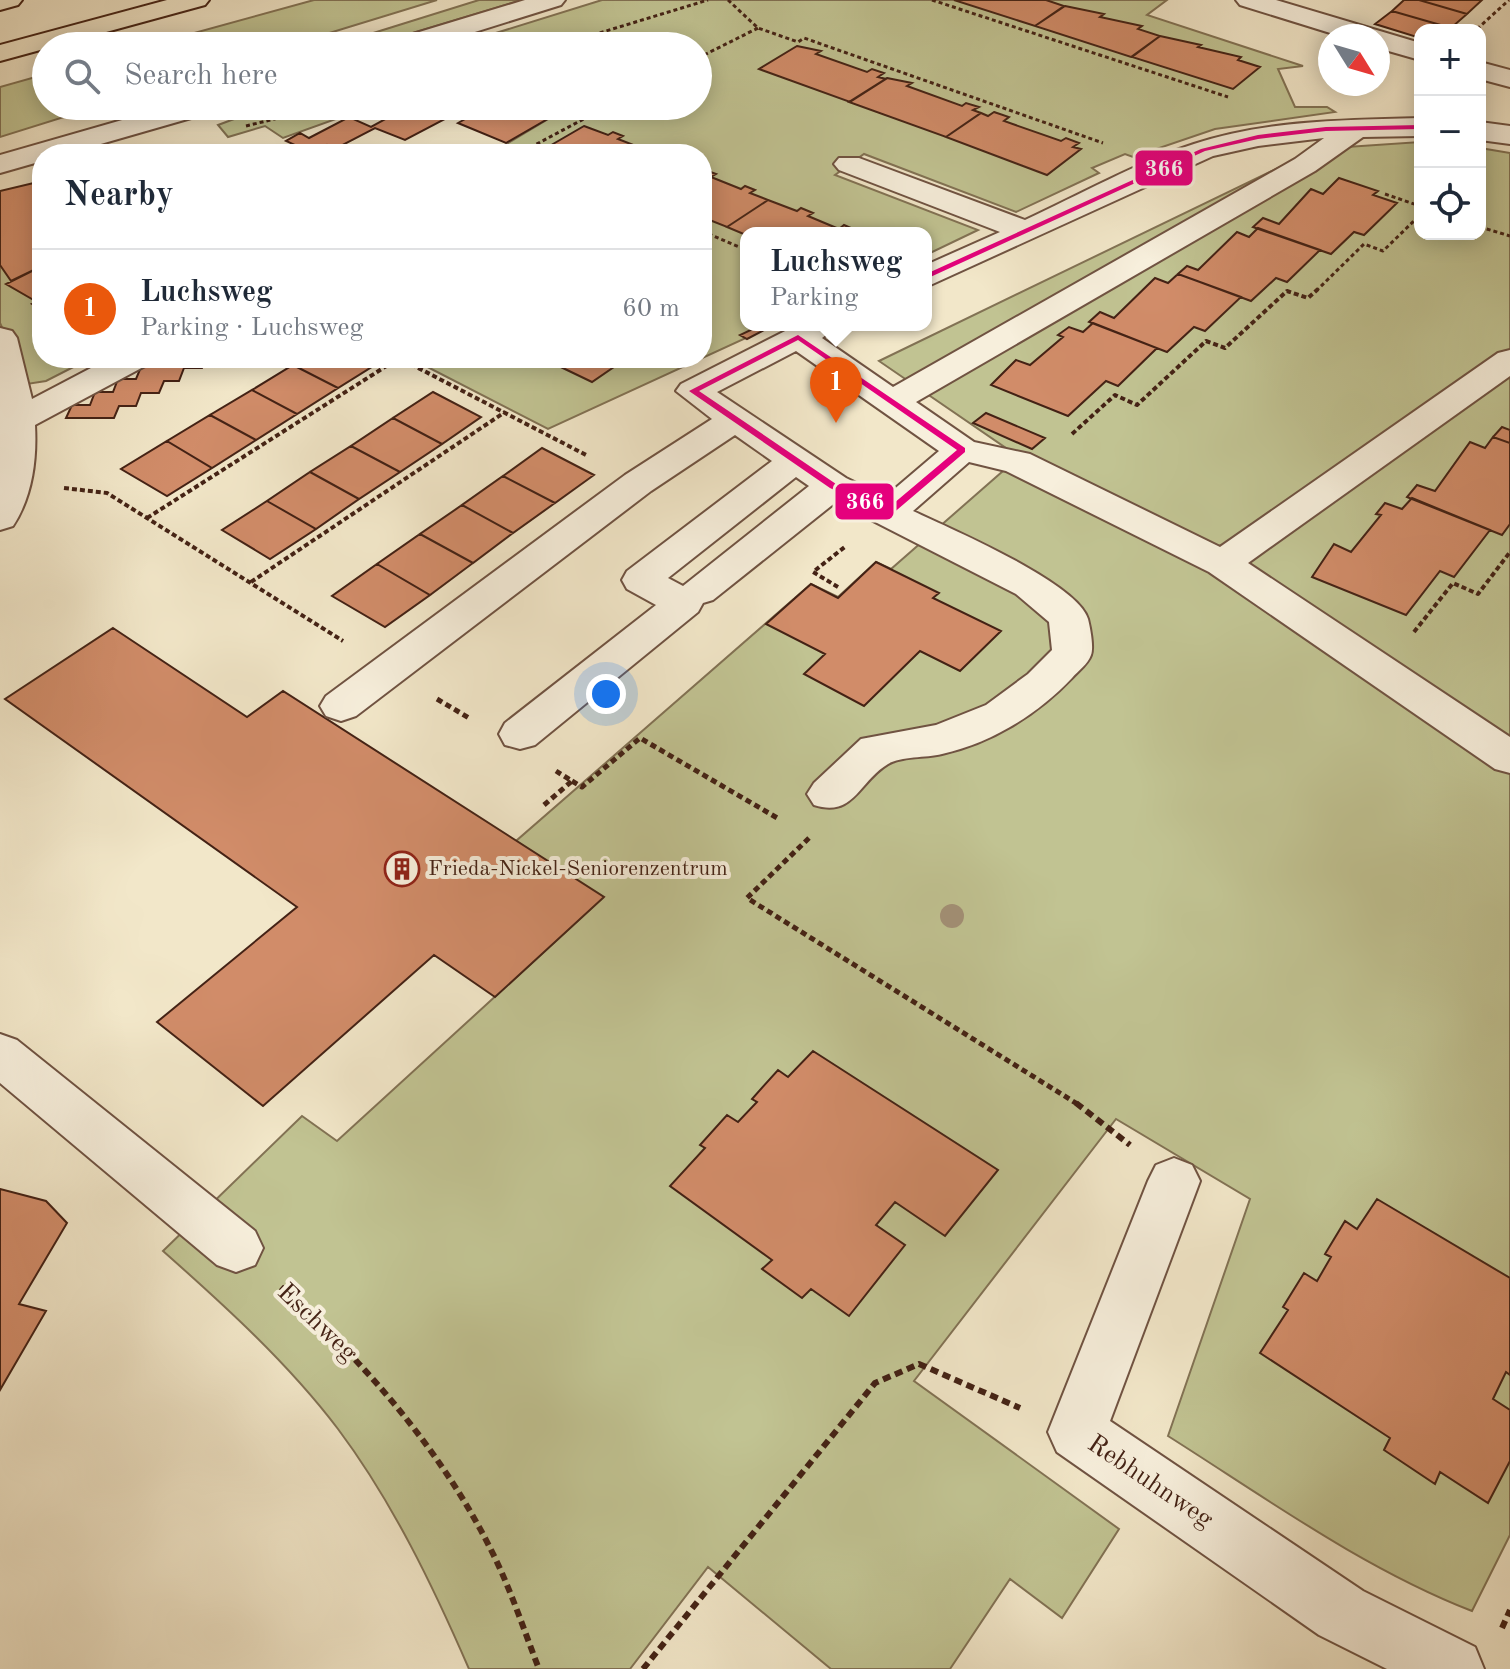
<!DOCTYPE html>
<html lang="en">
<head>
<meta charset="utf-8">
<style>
	:root { --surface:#fff; --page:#f2f2f3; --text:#1f2937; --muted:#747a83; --line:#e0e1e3; --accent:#ea580c }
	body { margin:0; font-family:"Old Standard TT",serif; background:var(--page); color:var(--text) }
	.controls { position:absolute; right:24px; top:24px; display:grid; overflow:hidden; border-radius:16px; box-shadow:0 4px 20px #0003 }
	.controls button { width:72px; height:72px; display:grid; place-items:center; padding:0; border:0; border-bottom:2px solid var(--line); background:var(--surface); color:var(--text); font:40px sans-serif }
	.compass { position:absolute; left:1318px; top:24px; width:72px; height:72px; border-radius:50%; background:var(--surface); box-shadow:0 4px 20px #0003; rotate:127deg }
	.you { position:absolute; left:606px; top:694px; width:28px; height:28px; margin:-20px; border:6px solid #fff; border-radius:50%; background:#1a73e8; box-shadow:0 0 0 12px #1a73e833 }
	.badge { display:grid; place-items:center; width:52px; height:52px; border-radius:50%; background:var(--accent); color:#fff; font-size:26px; font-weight:700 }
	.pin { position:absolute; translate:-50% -66px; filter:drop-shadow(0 2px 4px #0008) }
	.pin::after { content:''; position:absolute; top:42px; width:28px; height:24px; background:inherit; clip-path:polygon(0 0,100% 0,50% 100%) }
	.popup { position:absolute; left:740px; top:227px; width:192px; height:104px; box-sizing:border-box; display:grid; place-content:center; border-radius:16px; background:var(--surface); filter:drop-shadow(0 2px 6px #0005); font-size:26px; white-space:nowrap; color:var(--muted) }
	.popup b { font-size:30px; color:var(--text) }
	.popup::after { content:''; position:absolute; left:50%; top:100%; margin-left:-16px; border:16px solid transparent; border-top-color:var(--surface) }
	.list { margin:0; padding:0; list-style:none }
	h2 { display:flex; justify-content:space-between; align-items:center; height:104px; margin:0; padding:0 32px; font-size:34px }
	h2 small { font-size:26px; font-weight:400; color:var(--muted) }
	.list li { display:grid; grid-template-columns:52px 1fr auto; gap:24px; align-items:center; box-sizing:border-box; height:120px; padding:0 32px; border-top:2px solid var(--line) }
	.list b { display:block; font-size:30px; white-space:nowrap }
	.list p { margin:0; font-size:26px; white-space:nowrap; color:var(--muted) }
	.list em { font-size:26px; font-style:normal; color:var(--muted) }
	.icon { flex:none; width:44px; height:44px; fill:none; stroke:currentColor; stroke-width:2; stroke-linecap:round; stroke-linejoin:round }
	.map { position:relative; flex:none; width:1510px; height:1669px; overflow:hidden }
	.search { position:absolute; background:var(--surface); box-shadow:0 4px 20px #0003; left:32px; top:32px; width:680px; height:88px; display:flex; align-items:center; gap:20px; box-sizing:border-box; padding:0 28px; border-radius:44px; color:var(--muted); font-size:30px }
	.panel { position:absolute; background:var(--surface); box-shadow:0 4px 20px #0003; left:32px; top:144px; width:680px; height:224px; border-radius:32px }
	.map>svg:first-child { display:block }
	.green { fill:#c1c392; stroke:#827254; stroke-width:2 }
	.building { fill:#d18c69; stroke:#442215; stroke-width:2 }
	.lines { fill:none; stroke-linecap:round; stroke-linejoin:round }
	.minor-casing { stroke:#705342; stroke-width:4 }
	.highway-casing { stroke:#442215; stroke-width:4 }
	.path-far3 { stroke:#442215; stroke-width:3; stroke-dasharray:4 3; stroke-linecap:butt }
	.path-far2 { stroke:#442215; stroke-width:4; stroke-dasharray:5 3; stroke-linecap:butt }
	.path-far1 { stroke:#442215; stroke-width:5; stroke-dasharray:6 4; stroke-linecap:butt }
	.path { stroke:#442215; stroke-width:6; stroke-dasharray:8 5; stroke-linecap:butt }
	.minor { fill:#f7efdc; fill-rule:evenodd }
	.highway { fill:#f2e7c9; fill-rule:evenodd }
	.bus-1-casing { stroke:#f7efdc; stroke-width:6 }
	.bus-1 { fill:#e5007d; fill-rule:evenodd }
	.tree { fill:#a39177 }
	.labels { text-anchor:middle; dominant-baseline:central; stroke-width:8; stroke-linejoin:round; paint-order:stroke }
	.poi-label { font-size:22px; fill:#442215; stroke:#f7efdc; text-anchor:start }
	.near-street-label { font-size:26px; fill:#442215; stroke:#f7efdc }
	.line-badge { stroke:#f7efdc; stroke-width:3 }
	.badge-label { font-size:22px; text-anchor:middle; font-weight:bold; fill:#fff }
</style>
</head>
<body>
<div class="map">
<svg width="1510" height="1669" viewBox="0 0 1510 1669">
	<rect width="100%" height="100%" fill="#f2e7c9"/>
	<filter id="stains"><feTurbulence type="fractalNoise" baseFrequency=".0025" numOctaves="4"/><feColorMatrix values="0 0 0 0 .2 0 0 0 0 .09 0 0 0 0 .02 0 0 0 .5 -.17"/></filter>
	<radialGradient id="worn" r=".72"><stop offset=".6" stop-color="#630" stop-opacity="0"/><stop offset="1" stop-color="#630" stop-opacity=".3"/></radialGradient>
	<!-- green -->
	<path class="green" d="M314 0H437L287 46H147Z
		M479 0H522L370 46H345L357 42 354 39Z
		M602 0H1167L1147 15 1303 66 1278 69 1295 107H1327L1335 112 1215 129 1133 157 1125 154 1092 168 1099 173 1016 212 864 154 835 175 978 230 926 255V233H746V325H774L548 429 410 358H702V154H490L570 106H698V46H454Z
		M46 74V106H99L0 137V87Z
		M269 106H372L283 138 265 126 228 137 218 125Z
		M1420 142V234H1480V148L1510 153V1535L1472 1611C1364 1569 1266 1498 1168 1436L1250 1199 1116 1119 914 1381 1119 1529 1062 1618 1010 1579 950 1669H831L708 1567 630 1669H469C433 1586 392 1501 338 1429 288 1363 224 1305 163 1251L302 1116 337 1141 603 898 516 841 811 584 838 597 876 562 891 569 1019 457 879 361 1317 149Z
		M42 238V358H91L46 381 27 384 0 323V247Z"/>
	<!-- building -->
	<path class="building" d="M954 0H1046L1064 6 1035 26Z
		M1404 0H1419L1467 14 1451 28 1392 11Z
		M1419 0H1482L1467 14Z
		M1065 6 1104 14 1100 17 1142 26 1138 29 1160 36 1131 57 1035 26Z
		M1392 11 1451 28 1420 30V38L1375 24Z
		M1160 36 1201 45 1198 47 1241 57 1238 60 1260 67 1233 89 1132 57Z
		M797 46 821 51 816 54 867 72 872 69 884 73 878 77 886 79 850 102 759 69Z
		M887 78 912 83 907 86 962 106 966 103 979 107 973 110 981 113 946 137 849 102Z
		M409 106 445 119 405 140 375 128 335 149 327 145 312 153 286 141 300 133 309 138 349 117 371 127Z
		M518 106H570L506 143 458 123 485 108 501 115Z
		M994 112 1009 117 1004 121 1061 141 1066 138 1079 143 1073 147 1081 149 1047 175 946 137 981 113 988 116Z
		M584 126 608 135 613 132 623 136 618 139 646 150 651 148 660 151 655 154H549L541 151Z
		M705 170 716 174 711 177 741 189 745 186 755 190 750 193 768 200 727 227 702 217V172Z
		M1339 178 1378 191 1373 195 1397 203 1364 235 1354 232 1331 254 1253 227 1263 218 1279 224 1311 189 1323 194Z
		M42 181V266L11 281 0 265V191Z
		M768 200 797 211 801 208 813 213 808 216 839 229 844 225 853 229 850 233 746 235 727 227Z
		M1258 228 1320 250 1287 282 1276 278 1251 301 1178 274 1187 266 1198 270 1237 232 1249 237Z
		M42 266V310L32 304 37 302 6 284Z
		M1178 274 1241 297 1205 331 1194 327 1167 352 1089 322 1100 312 1114 318 1155 278 1168 283Z
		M1093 323 1157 348 1118 386 1106 381 1068 416 991 385 1016 360 1030 365 1063 337 1058 335 1069 327 1083 332Z
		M761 325 770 327 747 339 740 335Z
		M162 358H206L202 368H184L179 381H164L159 393H141L136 406H119L114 418H66L72 405H90L95 392H113L118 379H136L141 367H159Z
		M304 358H368L378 363 338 388 293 365Z
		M542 358H627L592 382Z
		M293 365 338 388 297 414 252 390Z
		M252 390 297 414 256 440 210 415Z
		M433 392 481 417 442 444 393 418Z
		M986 413 1045 438 1032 449 973 423Z
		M210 415 256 440 212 468 167 441Z
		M393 418 442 444 400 472 351 446Z
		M1502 427 1510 430V443L1493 437Z
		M1493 437 1510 443V524L1502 535 1407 497 1417 485 1435 491 1470 442 1485 448Z
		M167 441 212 468 167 496 121 469Z
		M351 446 400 472 359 499 310 472Z
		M542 448 594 475 555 503 503 476Z
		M310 472 359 499 316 529 267 501Z
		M503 476 555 503 513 533 462 505Z
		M1412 498 1490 530 1454 577 1440 571 1406 615 1312 577 1334 544 1351 552 1381 515 1376 514 1385 503 1402 509Z
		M267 501 316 529 270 559 222 530Z
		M462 505 513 533 473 563 420 534Z
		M420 534 473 563 430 595 377 564Z
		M876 562 939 593 933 598 1001 631 960 671 920 651 864 706 804 674 825 654 766 624 811 584 838 598Z
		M377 564 430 595 385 627 332 596Z
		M113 628 247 717 283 691 604 897 495 997 434 955 263 1106 157 1022 297 907 5 699Z
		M813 1051 998 1170 945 1236 895 1202 876 1225 905 1245 849 1316 811 1289 802 1298 762 1269 772 1260 670 1186 705 1148 700 1145 727 1115 738 1122 757 1102 752 1099 778 1070 788 1077Z
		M0 1189 46 1201 67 1223 19 1304 46 1311 0 1390Z
		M1377 1199 1510 1278V1375L1506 1372 1493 1399 1510 1410V1461L1488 1503 1440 1472 1435 1484 1384 1450 1390 1438 1260 1353 1288 1310 1283 1307 1304 1273 1317 1281 1331 1257 1325 1254 1345 1221 1357 1229Z"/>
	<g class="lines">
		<!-- minor casing -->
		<g class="minor-casing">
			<path id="minor" d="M525 0H565L561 5 430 46H389L393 40Z
				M1236 0H1276L1420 43V60L1378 48V36H1340L1240 5Z
				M1480 62 1510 70V87L1480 79Z
				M171 106H216L212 112 66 154H42V161L0 173V155Z
				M1420 118V136L1363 137 1315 171 916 402 974 442 1030 454 1220 547 1498 353 1510 350V376L1248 563 1510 737V773L1495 769 1209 572 1006 471 969 462 913 511C949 528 1078 583 1088 619 1090 627 1094 647 1091 655 1088 664 1078 671 1072 678 1037 715 991 743 942 754 926 758 901 756 888 764 859 781 854 818 814 805L807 794 814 783 861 739 936 725 986 705 1028 674 1052 650 1049 622 1016 594 836 502 713 600 703 603 698 612 535 745 520 749 505 745 499 734 505 723 656 605 627 589 622 580 627 571 772 461 735 435 651 491 356 716 341 721 326 716 320 706 326 696 625 475 712 419 676 391 681 384 797 325H839L822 338 893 387 1295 159 1324 138 1258 146 1213 156 926 287V265L1000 232 839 170 834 164 839 158H859L1025 220C1079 195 1138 162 1194 144 1267 120 1345 120 1420 118ZM796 351 939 451 885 497 846 478 717 392ZM796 477 809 486 683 586 668 578Z
				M1480 122 1510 126V144L1480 140Z
				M0 328 12 331 17 338 32 399 110 358H152L147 365 35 425C37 460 32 497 13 526L0 530Z
				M0 1034 17 1040 255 1231 263 1248 255 1265 236 1272 217 1265 0 1083Z
				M1174 1158 1192 1165 1200 1181 1110 1421 1363 1591 1475 1647 1484 1669H1387L1319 1635 1057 1452 1048 1432 1148 1181 1156 1165Z"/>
		</g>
		<!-- highway casing -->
		<g class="highway-casing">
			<path id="highway" d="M0 0H22L18 5 0 10Z
				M167 0H209L205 5 0 61V45Z"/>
		</g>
		<!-- path-far3 -->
		<path class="path-far3" d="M728 0 758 28 798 42 804 38 1103 143
			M932 0 1228 97
			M1477 29 1509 0
			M573 41 708 0
			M698 58 758 28
			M246 126 327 106
			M518 154 608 106
			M1385 194 1420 206
			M1480 227 1510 236
			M702 231 746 250
			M1316 291 1364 244 1383 251 1420 215"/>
		<!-- path-far2 -->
		<path class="path-far2" d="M1072 434 1115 395 1137 405 1206 341 1225 348 1287 291 1308 298 1318 289
			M64 488 107 493 343 641
			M147 518 399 358 588 456
			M251 582 505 412
			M838 587 813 572 846 546
			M1414 632 1453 583 1478 594 1510 552"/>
		<!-- path-far1 -->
		<path class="path-far1" d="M437 699 469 718
			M572 781 582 787 640 738 779 819
			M544 805 572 781 556 771
			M809 838 747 898 1079 1105"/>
		<!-- path -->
		<path class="path" d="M1076 1103 1130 1145
			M281 1287C367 1365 446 1455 496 1560 513 1596 525 1633 539 1669
			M1502 1628 1510 1610
			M643 1669 875 1383 919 1364 1020 1408"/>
		<!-- minor -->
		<use href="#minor" class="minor"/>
		<!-- highway -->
		<use href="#highway" class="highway"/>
		<!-- bus-1 casing -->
		<g class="bus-1-casing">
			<path id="bus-1" d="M1420 125V129L1326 131 1258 139 1205 151 926 279V274L1201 149 1258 135 1326 127Z
				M798 335 965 448V452L891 515 888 516 830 488 689 391ZM798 340 957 450 887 509 836 484 699 391Z"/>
		</g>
		<!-- bus-1 -->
		<use href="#bus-1" class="bus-1"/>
	</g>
	<!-- trees -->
	<circle class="tree" cx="952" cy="916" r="12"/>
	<!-- icons -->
	<defs>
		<g id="building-ring" transform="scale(1.8)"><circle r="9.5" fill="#f7efdc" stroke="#8f2418" stroke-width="1.5"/><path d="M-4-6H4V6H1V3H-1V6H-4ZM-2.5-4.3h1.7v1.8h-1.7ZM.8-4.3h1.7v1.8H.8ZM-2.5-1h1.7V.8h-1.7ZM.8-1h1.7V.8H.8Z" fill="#8f2418"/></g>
	</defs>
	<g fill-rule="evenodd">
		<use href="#building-ring" x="402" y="869"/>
	</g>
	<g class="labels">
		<!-- poi labels -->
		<g class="poi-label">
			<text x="428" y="869">Frieda-Nickel-Seniorenzentrum</text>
		</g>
		<!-- near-street labels -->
		<g class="near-street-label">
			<text transform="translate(317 1323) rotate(44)">Eschweg</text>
			<text transform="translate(1150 1482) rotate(34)">Rebhuhnweg</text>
		</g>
	</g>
	<g class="line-badge">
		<rect x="1134" y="149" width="60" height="38" rx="8" fill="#e5007d"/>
		<rect x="834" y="482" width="61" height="39" rx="8" fill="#e5007d"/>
	</g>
	<g class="badge-label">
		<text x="1164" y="176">366</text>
		<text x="865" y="509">366</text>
	</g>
	<rect width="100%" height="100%" filter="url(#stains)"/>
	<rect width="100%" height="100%" fill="url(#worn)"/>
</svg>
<div class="controls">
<button>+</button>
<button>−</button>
<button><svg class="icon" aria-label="locate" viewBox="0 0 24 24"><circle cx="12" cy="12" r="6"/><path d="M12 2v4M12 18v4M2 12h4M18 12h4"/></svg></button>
</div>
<svg class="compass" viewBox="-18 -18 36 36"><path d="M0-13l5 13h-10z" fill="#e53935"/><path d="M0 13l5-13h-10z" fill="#747a83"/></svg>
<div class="you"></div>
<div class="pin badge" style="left:836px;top:423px">1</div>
<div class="popup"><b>Luchsweg</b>Parking</div>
<div class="search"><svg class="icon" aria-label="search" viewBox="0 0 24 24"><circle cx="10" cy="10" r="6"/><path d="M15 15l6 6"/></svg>Search here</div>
<section class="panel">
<h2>Nearby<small></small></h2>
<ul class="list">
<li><span class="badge">1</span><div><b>Luchsweg</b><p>Parking · Luchsweg</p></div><em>60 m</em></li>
</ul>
</section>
</div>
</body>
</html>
